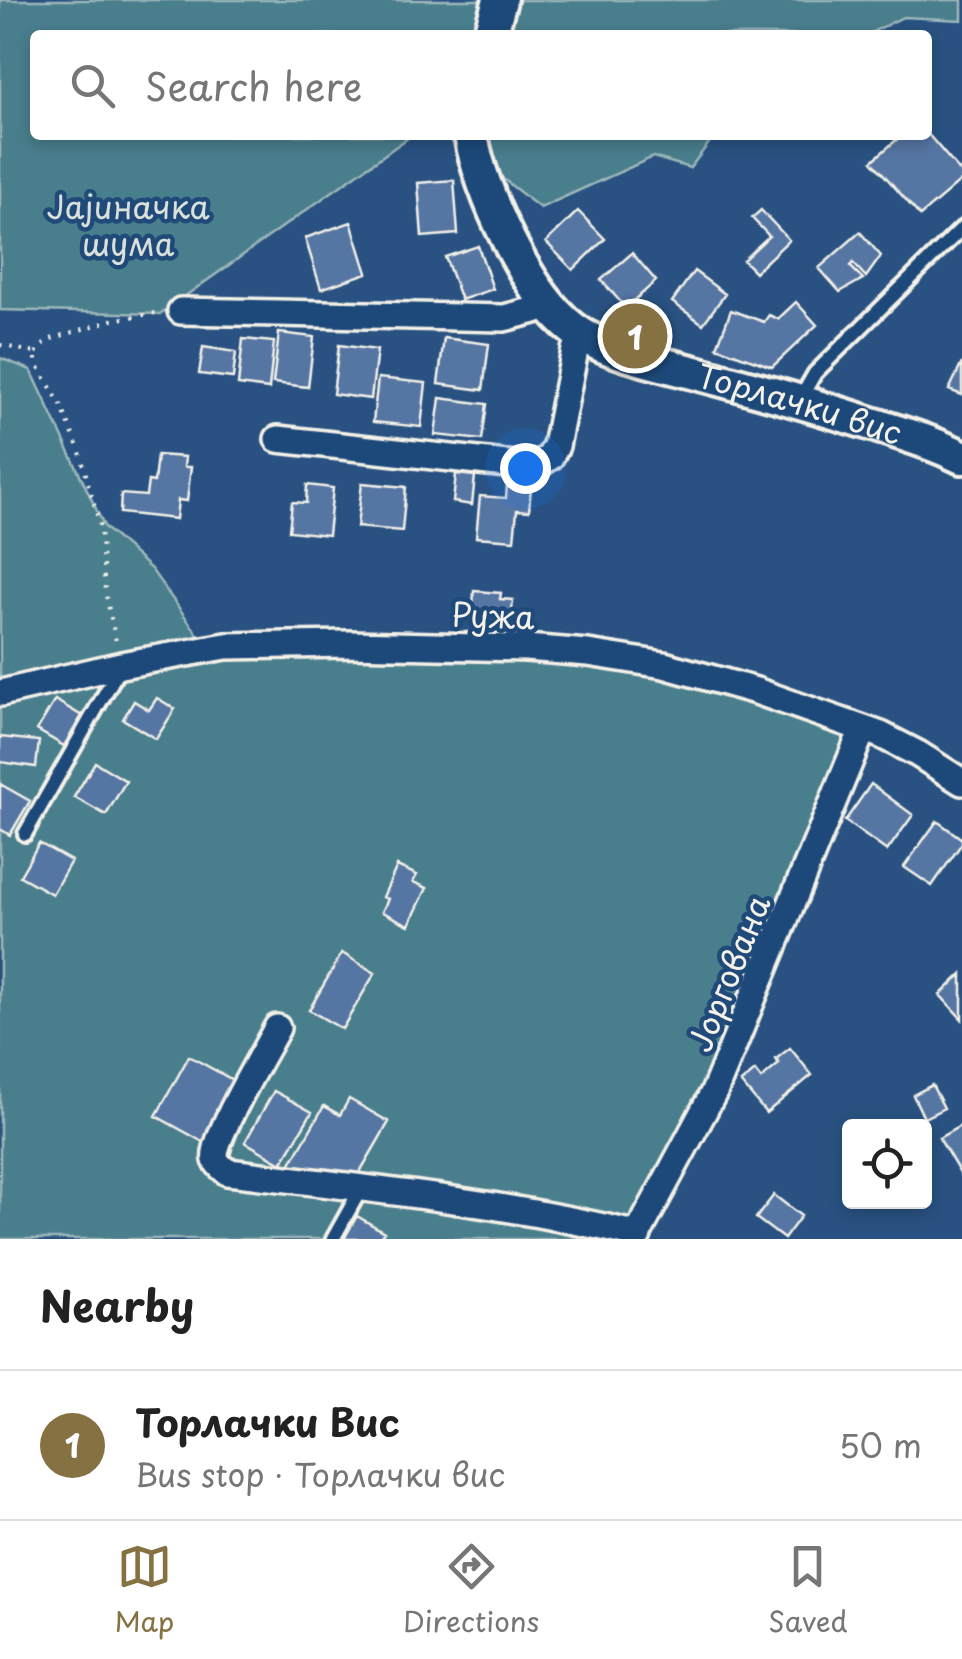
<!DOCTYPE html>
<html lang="en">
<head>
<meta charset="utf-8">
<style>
	:root { --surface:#fff; --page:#f2f2f2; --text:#222; --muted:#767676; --line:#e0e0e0; --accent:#857141 }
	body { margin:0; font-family:"Playpen Sans",sans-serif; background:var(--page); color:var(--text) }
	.controls { position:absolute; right:30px; bottom:30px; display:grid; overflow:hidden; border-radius:10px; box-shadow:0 5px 15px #0003 }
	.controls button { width:90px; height:90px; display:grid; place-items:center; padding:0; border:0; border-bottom:2px solid var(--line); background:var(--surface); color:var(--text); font:50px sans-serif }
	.you { position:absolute; left:525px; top:468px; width:35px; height:35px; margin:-25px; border:8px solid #fff; border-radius:50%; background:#1a73e8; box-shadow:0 0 0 15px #1a73e833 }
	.badge { display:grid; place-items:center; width:65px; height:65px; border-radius:50%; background:var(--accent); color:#fff; font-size:32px; font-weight:700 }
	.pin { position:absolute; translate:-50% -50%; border:5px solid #fff; box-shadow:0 2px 10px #0006 }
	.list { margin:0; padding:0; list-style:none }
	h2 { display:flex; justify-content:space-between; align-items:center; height:130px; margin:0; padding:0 40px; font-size:42px }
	h2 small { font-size:32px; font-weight:400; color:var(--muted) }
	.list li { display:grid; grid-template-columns:65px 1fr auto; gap:30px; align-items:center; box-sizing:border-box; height:150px; padding:0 40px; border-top:2px solid var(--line) }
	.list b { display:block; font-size:38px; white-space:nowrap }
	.list p { margin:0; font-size:32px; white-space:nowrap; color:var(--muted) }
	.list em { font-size:32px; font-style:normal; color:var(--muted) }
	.icon { flex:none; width:55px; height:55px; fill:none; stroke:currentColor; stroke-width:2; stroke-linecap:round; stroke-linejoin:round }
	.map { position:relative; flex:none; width:962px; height:1239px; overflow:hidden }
	.search { position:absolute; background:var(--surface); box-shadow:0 5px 15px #0003; left:30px; right:30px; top:30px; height:110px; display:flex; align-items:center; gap:25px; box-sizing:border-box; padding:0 35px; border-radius:10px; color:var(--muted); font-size:38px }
	.sheet { height:280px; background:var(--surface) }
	nav { display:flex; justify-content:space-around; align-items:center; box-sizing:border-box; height:140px; border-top:2px solid var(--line); background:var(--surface); font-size:28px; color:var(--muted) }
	nav a { display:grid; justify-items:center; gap:5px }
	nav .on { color:var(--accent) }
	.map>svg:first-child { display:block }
	.green { fill:#497e8d; stroke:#9eb8ba; stroke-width:2.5 }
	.building { fill:#5475a3; stroke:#f4f1e8; stroke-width:2.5 }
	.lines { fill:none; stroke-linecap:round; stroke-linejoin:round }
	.service-casing { stroke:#f4f1e8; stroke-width:20 }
	.minor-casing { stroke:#f4f1e8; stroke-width:32 }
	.tertiary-casing { stroke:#f4f1e8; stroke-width:40 }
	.path { stroke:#f4f1e8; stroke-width:4; stroke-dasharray:2.5 8; stroke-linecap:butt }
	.service { stroke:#1f4a7a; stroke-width:12 }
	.minor { stroke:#1f4a7a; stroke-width:25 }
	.tertiary { stroke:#1f4a7a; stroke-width:32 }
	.labels { text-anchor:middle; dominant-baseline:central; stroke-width:9; stroke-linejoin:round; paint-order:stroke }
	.park-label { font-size:32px; fill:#dae0da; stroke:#1f4a7a }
	.street-label { font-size:32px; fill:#f4f1e8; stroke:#1f4a7a }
</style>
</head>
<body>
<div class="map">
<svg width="962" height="1239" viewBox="0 0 962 1239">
	<rect width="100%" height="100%" fill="#295282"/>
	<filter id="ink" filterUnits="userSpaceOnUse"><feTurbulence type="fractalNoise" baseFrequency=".01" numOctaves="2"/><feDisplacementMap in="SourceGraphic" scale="20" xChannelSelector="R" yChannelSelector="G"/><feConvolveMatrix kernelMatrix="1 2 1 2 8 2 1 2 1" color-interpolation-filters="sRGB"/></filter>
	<g filter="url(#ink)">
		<!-- green -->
		<path class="green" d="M0 0H962V20L903 17 866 35H35V135H412L160 314 0 310Z
			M441 135H715L690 168 653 157 540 208 474 156Z
			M0 358 31 370 105 528 151 569 202 640 90 659 226 646 664 665 860 737 715 1090 633 1239H0Z"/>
		<!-- building -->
		<path class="building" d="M927 133 962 174V180L920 216 872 161 902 135H927Z
			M454 180 458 234 422 237 418 183Z
			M761 210 789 240 755 272 743 260 769 236 752 218Z
			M578 211 605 239 573 270 546 242Z
			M351 222 367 273 321 289 305 238Z
			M860 232 881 256 866 277 853 263 850 266 863 279 840 292 819 268Z
			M478 246 493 289 461 300 445 257Z
			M632 253 656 281 626 308 601 280Z
			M694 271 725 294 703 324 672 302Z
			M796 302 817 325 772 367 717 347 731 310 764 322 769 315 778 319Z
			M279 333 314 337 308 387 273 383Z
			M444 338 489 344 483 390 438 384Z
			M243 339 274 342 269 389 238 385Z
			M339 345 377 350 371 399 333 394Z
			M203 347 236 352 233 378 199 374Z
			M962 363V395L949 390Z
			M378 378 426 383 421 427 373 422Z
			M440 398 487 404 482 440 435 435Z
			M157 455 185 457 184 467H191L187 501 178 500 176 519 120 513 121 494 146 496 148 481 154 482Z
			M456 474 475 476 472 505 453 502Z
			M362 483 406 487 402 531 357 527Z
			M307 485 333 488 328 535 289 531 292 502 306 503Z
			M507 485 531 487 529 511 517 510 514 540 476 537 480 496 506 498Z
			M474 591 501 593 500 599 513 600 510 636 477 634 478 625H472Z
			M157 698 175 709 156 739 123 719 134 701 149 710Z
			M55 700 82 716 64 746 37 730Z
			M0 737 39 741 36 767 0 762Z
			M95 762 126 781 106 815 74 797Z
			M0 784 30 801 10 835 0 829Z
			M871 784 913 815 887 851 845 821Z
			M937 821 962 839V843L932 886 904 867Z
			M39 843 71 861 52 894 20 876Z
			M397 866 417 875 413 882 427 888 409 925 382 912 388 899 383 897Z
			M342 953 375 973 342 1029 309 1010Z
			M962 974V1019L940 995Z
			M790 1048 812 1075 766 1113 741 1083 755 1071 761 1079 779 1064 776 1059Z
			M189 1056 238 1083 205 1143 156 1116Z
			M932 1085 944 1108 924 1118 913 1095Z
			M274 1091 312 1112 282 1163 245 1142Z
			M349 1099 389 1122 357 1177 290 1165 324 1106 340 1115Z
			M962 1125V1177L939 1138Z
			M774 1195 801 1216 784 1239 756 1218Z
			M357 1216 384 1232 379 1239H344Z"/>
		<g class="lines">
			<!-- service casing -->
			<g class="service-casing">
				<path id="service" d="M800 399 815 373 962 228
					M25 834 120 667
					M333 1239 362 1187"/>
			</g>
			<!-- minor casing -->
			<g class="minor-casing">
				<path id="minor" d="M181 311 504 318 535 310 548 303
					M278 439 534 467 550 457 556 446 575 350 583 335
					M1 693 121 665 226 646 349 644 526 648 588 653 664 665 756 691 881 735 918 754 962 782
					M277 1028C266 1049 210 1142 216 1160 218 1165 223 1168 227 1172 365 1188 503 1202 638 1235
					M635 1239 715 1090 863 729"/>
			</g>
			<!-- tertiary casing -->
			<g class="tertiary-casing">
				<g id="tertiary">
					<path d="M490 35 500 0"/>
					<path id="s1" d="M471 135C480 191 527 293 572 328 602 352 663 364 700 374 757 389 813 405 869 423 900 433 932 442 962 457"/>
				</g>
			</g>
			<!-- path -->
			<path class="path" d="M0 345 36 353V363L61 405 80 452 100 526 105 591 116 641
				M36 353 48 340 112 320 156 313"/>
			<!-- service -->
			<use href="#service" class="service"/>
			<!-- minor -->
			<use href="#minor" class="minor"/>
			<!-- tertiary -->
			<use href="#tertiary" class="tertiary"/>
		</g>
	</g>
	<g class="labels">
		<!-- park labels -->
		<g class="park-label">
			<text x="128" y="206">Јајиначка<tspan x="128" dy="37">шума</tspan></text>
		</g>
		<!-- street labels -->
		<g class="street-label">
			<text stroke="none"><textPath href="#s1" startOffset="462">Торлачки вис</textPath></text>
			<text transform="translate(493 615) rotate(2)">Ружа</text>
			<text transform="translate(728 973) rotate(-68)">Јоргована</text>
		</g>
	</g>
</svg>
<div class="controls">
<button><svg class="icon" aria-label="locate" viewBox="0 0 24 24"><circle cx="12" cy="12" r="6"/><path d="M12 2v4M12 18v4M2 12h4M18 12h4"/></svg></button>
</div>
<div class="you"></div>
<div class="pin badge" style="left:635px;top:336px">1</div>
<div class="search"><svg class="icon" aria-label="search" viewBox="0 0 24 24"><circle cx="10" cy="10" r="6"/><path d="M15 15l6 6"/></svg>Search here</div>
</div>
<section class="sheet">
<h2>Nearby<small></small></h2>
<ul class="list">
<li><span class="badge">1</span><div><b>Торлачки Вис</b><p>Bus stop · Торлачки вис</p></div><em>50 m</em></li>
</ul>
</section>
<nav>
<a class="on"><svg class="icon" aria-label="map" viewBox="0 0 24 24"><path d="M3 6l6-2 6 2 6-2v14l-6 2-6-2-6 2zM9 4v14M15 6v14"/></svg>Map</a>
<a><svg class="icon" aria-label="directions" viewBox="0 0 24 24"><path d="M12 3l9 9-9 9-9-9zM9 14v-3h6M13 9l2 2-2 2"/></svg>Directions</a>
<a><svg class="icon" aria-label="saved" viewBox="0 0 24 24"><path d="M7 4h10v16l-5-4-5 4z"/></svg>Saved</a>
</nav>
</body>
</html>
